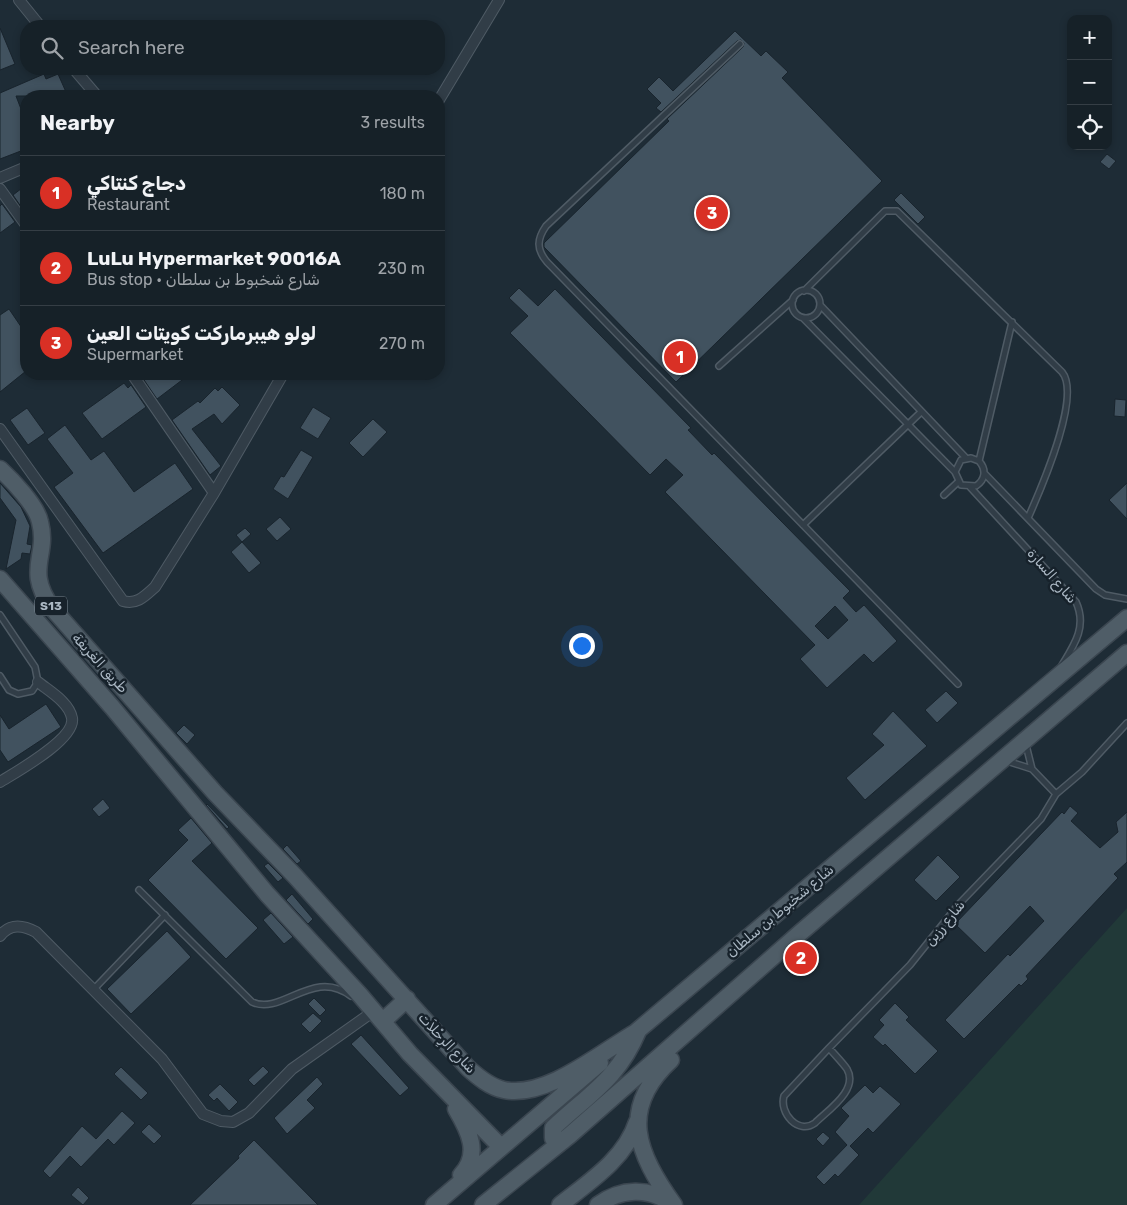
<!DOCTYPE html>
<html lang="en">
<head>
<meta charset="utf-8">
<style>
	:root { --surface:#162128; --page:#1f2930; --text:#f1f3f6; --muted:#9ea3a8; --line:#353e45; --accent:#d93025 }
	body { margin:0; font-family:Rubik,"Noto Sans Arabic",sans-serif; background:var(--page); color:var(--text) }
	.controls { position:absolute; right:15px; top:15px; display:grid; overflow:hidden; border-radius:10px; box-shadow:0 2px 8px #0003 }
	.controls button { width:45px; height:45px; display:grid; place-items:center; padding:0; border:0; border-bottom:1px solid var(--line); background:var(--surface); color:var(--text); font:25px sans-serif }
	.you { position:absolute; left:581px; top:645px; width:18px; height:18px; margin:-12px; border:4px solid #fff; border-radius:50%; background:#1a73e8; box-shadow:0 0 0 8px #1a73e833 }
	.badge { display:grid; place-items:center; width:32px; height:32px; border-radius:50%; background:var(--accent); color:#fff; font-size:16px; font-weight:700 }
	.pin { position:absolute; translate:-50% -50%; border:2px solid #fff; box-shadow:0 1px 5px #0006 }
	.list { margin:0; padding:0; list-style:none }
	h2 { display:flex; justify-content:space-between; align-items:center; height:65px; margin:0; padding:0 20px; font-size:21px }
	h2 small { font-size:16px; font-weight:400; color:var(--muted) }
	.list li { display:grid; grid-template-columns:32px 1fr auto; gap:15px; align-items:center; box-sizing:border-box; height:75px; padding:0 20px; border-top:1px solid var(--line) }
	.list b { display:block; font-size:19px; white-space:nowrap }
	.list p { margin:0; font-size:16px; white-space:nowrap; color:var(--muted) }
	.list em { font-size:16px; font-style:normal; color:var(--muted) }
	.icon { flex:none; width:28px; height:28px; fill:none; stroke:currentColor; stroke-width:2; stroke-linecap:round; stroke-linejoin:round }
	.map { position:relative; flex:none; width:1127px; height:1205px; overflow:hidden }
	.search { position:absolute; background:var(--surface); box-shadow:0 2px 8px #0003; left:20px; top:20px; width:425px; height:55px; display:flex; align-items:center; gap:12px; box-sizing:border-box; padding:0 18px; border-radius:20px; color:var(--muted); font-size:19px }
	.panel { position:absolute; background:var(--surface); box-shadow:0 2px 8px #0003; left:20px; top:90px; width:425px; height:290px; border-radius:20px }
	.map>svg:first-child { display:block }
	.green { fill:#213938 }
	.building { fill:#41525f; stroke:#19242d; fill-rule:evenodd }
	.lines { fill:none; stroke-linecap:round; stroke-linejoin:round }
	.service-casing { stroke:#4f5b65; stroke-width:8 }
	.minor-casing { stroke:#4f5b65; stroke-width:12 }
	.primary-casing { stroke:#3b4650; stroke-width:19 }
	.service { stroke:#313d47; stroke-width:5 }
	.minor { stroke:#313d47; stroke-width:10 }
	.primary { stroke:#4f5d67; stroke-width:16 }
	.labels { text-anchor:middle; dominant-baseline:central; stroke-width:5; stroke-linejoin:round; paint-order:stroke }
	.shield { fill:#17222b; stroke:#7f8b96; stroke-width:1 }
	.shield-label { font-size:12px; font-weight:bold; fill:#abb8c4 }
	.street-label { font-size:14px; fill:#abb8c4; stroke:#17222b }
</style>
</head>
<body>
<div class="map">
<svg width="1127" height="1205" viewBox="0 0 1127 1205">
	<rect width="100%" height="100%" fill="#1e2c36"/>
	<!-- green -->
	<path class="green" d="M1127 908V1205H859Z"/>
	<!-- building -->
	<path class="building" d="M0 28 15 64 0 70Z
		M735 31 761 56 766 51 788 72 782 78 882 181 676 382 544 247V243L669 121 667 119 743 47 744 43 741 40 737 41 661 112 656 108 661 103 647 89 659 77 673 91Z
		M44 74 46 79 58 74 66 92 49 96H16L26 122V149L0 159V93Z
		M1107 154 1116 161 1109 169 1100 162Z
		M26 185V214L13 195Z
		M901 193 925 217 918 224 894 200Z
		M2 204 15 222 0 233V206Z
		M519 288 538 306 555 289 691 428 688 430 712 455 714 453 850 591 843 598 856 612 864 605 897 641 873 663 864 654 827 688 800 659 815 645 665 492 683 475 666 459 650 475 510 333 528 316 509 298ZM835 606 848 620 828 639 815 626Z
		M9 309 26 334V371L0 392V315Z
		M147 374H190L157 399 142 377Z
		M124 383 128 388 131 385 146 407 102 439 82 413Z
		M222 387 240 405 222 424 214 414 192 429 221 466 210 475 172 420 198 401 200 403 215 388 218 391Z
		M1115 399 1126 400 1125 417 1114 416Z
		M313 407 331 418 318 439 300 428Z
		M27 408 45 433 28 445 10 420Z
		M373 419 387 432 363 457 349 443Z
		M65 425 91 460 104 451 134 492 175 463 193 489 103 553 54 487 73 473 47 439Z
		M301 450 313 457 288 499 273 489 281 476 284 477Z
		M0 483 21 507 30 526 27 544 32 545 30 554 22 553 21 559 6 569 16 520 0 498Z
		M1127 483V519L1109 500Z
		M280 517 291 529 277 541 266 529Z
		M245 528 251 534 242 542 236 535Z
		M242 542 261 563 249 573 231 552Z
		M946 691 958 703 937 723 925 710Z
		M46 704 61 727 8 762 0 750V715L9 729Z
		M893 711 927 746 865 800 846 778 884 745 872 734Z
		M184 725 195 735 187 744 176 733Z
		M103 799 110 808 99 817 92 809Z
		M207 804 229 827 227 829 206 805Z
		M1070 806 1078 813 1071 821 1100 848 1118 832 1116 822 1127 812V862L1114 874 1118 878 1026 976 1028 979 1021 986 1019 984 964 1039 945 1020 1008 954 1010 956 1044 921 1030 906 985 953 955 924 1062 812 1064 814Z
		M191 818 212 843 192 861 258 928 226 959 148 880 188 840 178 830Z
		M287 845 301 861 297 864 283 849Z
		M938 855 960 877 936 901 914 880Z
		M268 863 283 878 278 882 264 866Z
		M292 894 313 919 308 924 286 900Z
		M271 913 293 937 284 944 263 920Z
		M167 931 191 957 131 1014 107 989Z
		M314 998 326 1010 320 1016 308 1004Z
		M895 1003 909 1017 906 1020 938 1051 915 1074 885 1044 883 1046 873 1037 884 1025 879 1020Z
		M313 1013 322 1021 310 1033 301 1024Z
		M361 1035 409 1088 400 1096 351 1044Z
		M263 1066 269 1072 254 1086 248 1080Z
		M121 1067 148 1093 141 1100 114 1074Z
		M317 1077 323 1084 307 1100 315 1108 287 1134 274 1118Z
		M220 1084 238 1102 229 1111 217 1098 214 1101 208 1095Z
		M865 1085 873 1093 880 1086 901 1104 873 1133 868 1128 850 1146 859 1155 838 1177 835 1174 824 1185 816 1177 847 1145 835 1132 849 1116 841 1108Z
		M122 1111 135 1123 114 1145 108 1139 81 1167 70 1156 50 1178 43 1171 82 1126 96 1139Z
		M149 1124 162 1136 154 1144 141 1132Z
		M823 1132 830 1138 823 1146 816 1139Z
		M254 1140 318 1205H190L239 1158 238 1156Z
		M78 1187 89 1198 83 1205 71 1195Z"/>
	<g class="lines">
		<!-- service casing -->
		<g class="service-casing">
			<path id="service" d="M740 44 546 226C537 239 536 249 547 262L958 684
				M792 304a14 14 0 1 1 28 0a14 14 0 1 1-28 0Z
				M804 291 885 211H897L1062 372C1082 396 1040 491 1028 518
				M820 305 966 458
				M803 318 955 472 961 485 976 486C985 480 987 470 979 461L971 458 961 460 955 472
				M719 366 793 300
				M979 461 1012 322
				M985 474 1096 589 1105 595 1127 599
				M970 487 1076 602C1087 626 1075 644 1062 665
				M944 495 958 482
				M803 525 921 412
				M0 615 35 667 38 682 32 691 18 694 9 690 0 676
				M1026 745 1032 769 1056 794
				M1007 761 1032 769
				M139 890 252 1002C282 1016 313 967 351 996
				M94 989 165 915
				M829 1048 910 965 958 905 1041 819 1056 794 1082 772 1127 723
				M829 1048C835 1055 842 1062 847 1069 859 1090 828 1110 815 1123 798 1135 779 1113 784 1096Z"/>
		</g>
		<!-- minor casing -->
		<g class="minor-casing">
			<path id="minor" d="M19 0 40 26
				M74 69 97 96
				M439 100 499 0
				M0 178 26 167
				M0 189 26 225
				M132 374 214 493
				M0 429 123 601C137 605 145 596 155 587L214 493 283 374
				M0 782C16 772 76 739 72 718 69 702 49 691 38 682
				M0 936C10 923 23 925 36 932L162 1059 203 1114 221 1121 233 1122 249 1113 292 1069 374 1011"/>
		</g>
		<!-- primary casing -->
		<g class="primary-casing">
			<path id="primary" d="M0 469C12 480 37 506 40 522 49 557 24 568 52 608L215 793 295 876 468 1068C478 1077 490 1087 504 1090 547 1099 602 1051 638 1031
				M0 579 112 707 267 894 360 995 410 1054 501 1147
				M383 1021 407 999
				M630 1037 1127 618
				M671 1060C618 1109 637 1153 674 1205
				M456 1109C469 1131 481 1154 461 1175
				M563 1141 553 1138V1128C589 1094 618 1079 638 1031
				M434 1205 600 1063
				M483 1205 570 1135 800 933 1127 653
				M560 1205C589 1182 625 1159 637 1122
				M598 1205C621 1188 649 1187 672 1204"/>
		</g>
		<!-- service -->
		<use href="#service" class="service"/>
		<!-- minor -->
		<use href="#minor" class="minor"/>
		<!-- primary -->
		<use href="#primary" class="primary"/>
	</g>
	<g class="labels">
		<!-- shield labels -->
		<rect class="shield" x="35" y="596.5" width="32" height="19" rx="4"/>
		<g class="shield-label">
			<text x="51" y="606">S13</text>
		</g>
		<!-- street labels -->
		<g class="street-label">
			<text transform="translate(1052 576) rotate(49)">شارع السارة</text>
			<text transform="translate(100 663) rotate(48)">طريق الغريفة</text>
			<text transform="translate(780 911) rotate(-40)">شارع شخبوط بن سلطان</text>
			<text transform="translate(945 923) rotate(-51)">شارع رزين</text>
			<text transform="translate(447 1043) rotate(47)">شارع الرِحْلاَت</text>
		</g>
	</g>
</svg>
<div class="controls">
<button>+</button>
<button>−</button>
<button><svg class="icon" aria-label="locate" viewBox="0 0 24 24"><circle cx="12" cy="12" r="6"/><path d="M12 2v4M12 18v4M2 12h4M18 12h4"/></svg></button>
</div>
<div class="you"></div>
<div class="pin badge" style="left:680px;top:357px">1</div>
<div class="pin badge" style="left:801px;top:958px">2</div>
<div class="pin badge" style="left:712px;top:213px">3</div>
<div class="search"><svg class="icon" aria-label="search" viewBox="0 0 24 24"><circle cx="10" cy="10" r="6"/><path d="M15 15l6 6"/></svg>Search here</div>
<section class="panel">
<h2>Nearby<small>3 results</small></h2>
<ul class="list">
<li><span class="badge">1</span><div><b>دجاج كنتاكي</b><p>Restaurant</p></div><em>180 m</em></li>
<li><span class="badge">2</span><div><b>LuLu Hypermarket 90016A</b><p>Bus stop · شارع شخبوط بن سلطان</p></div><em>230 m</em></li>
<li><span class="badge">3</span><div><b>لولو هيبرماركت كويتات العين</b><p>Supermarket</p></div><em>270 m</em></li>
</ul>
</section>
</div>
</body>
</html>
